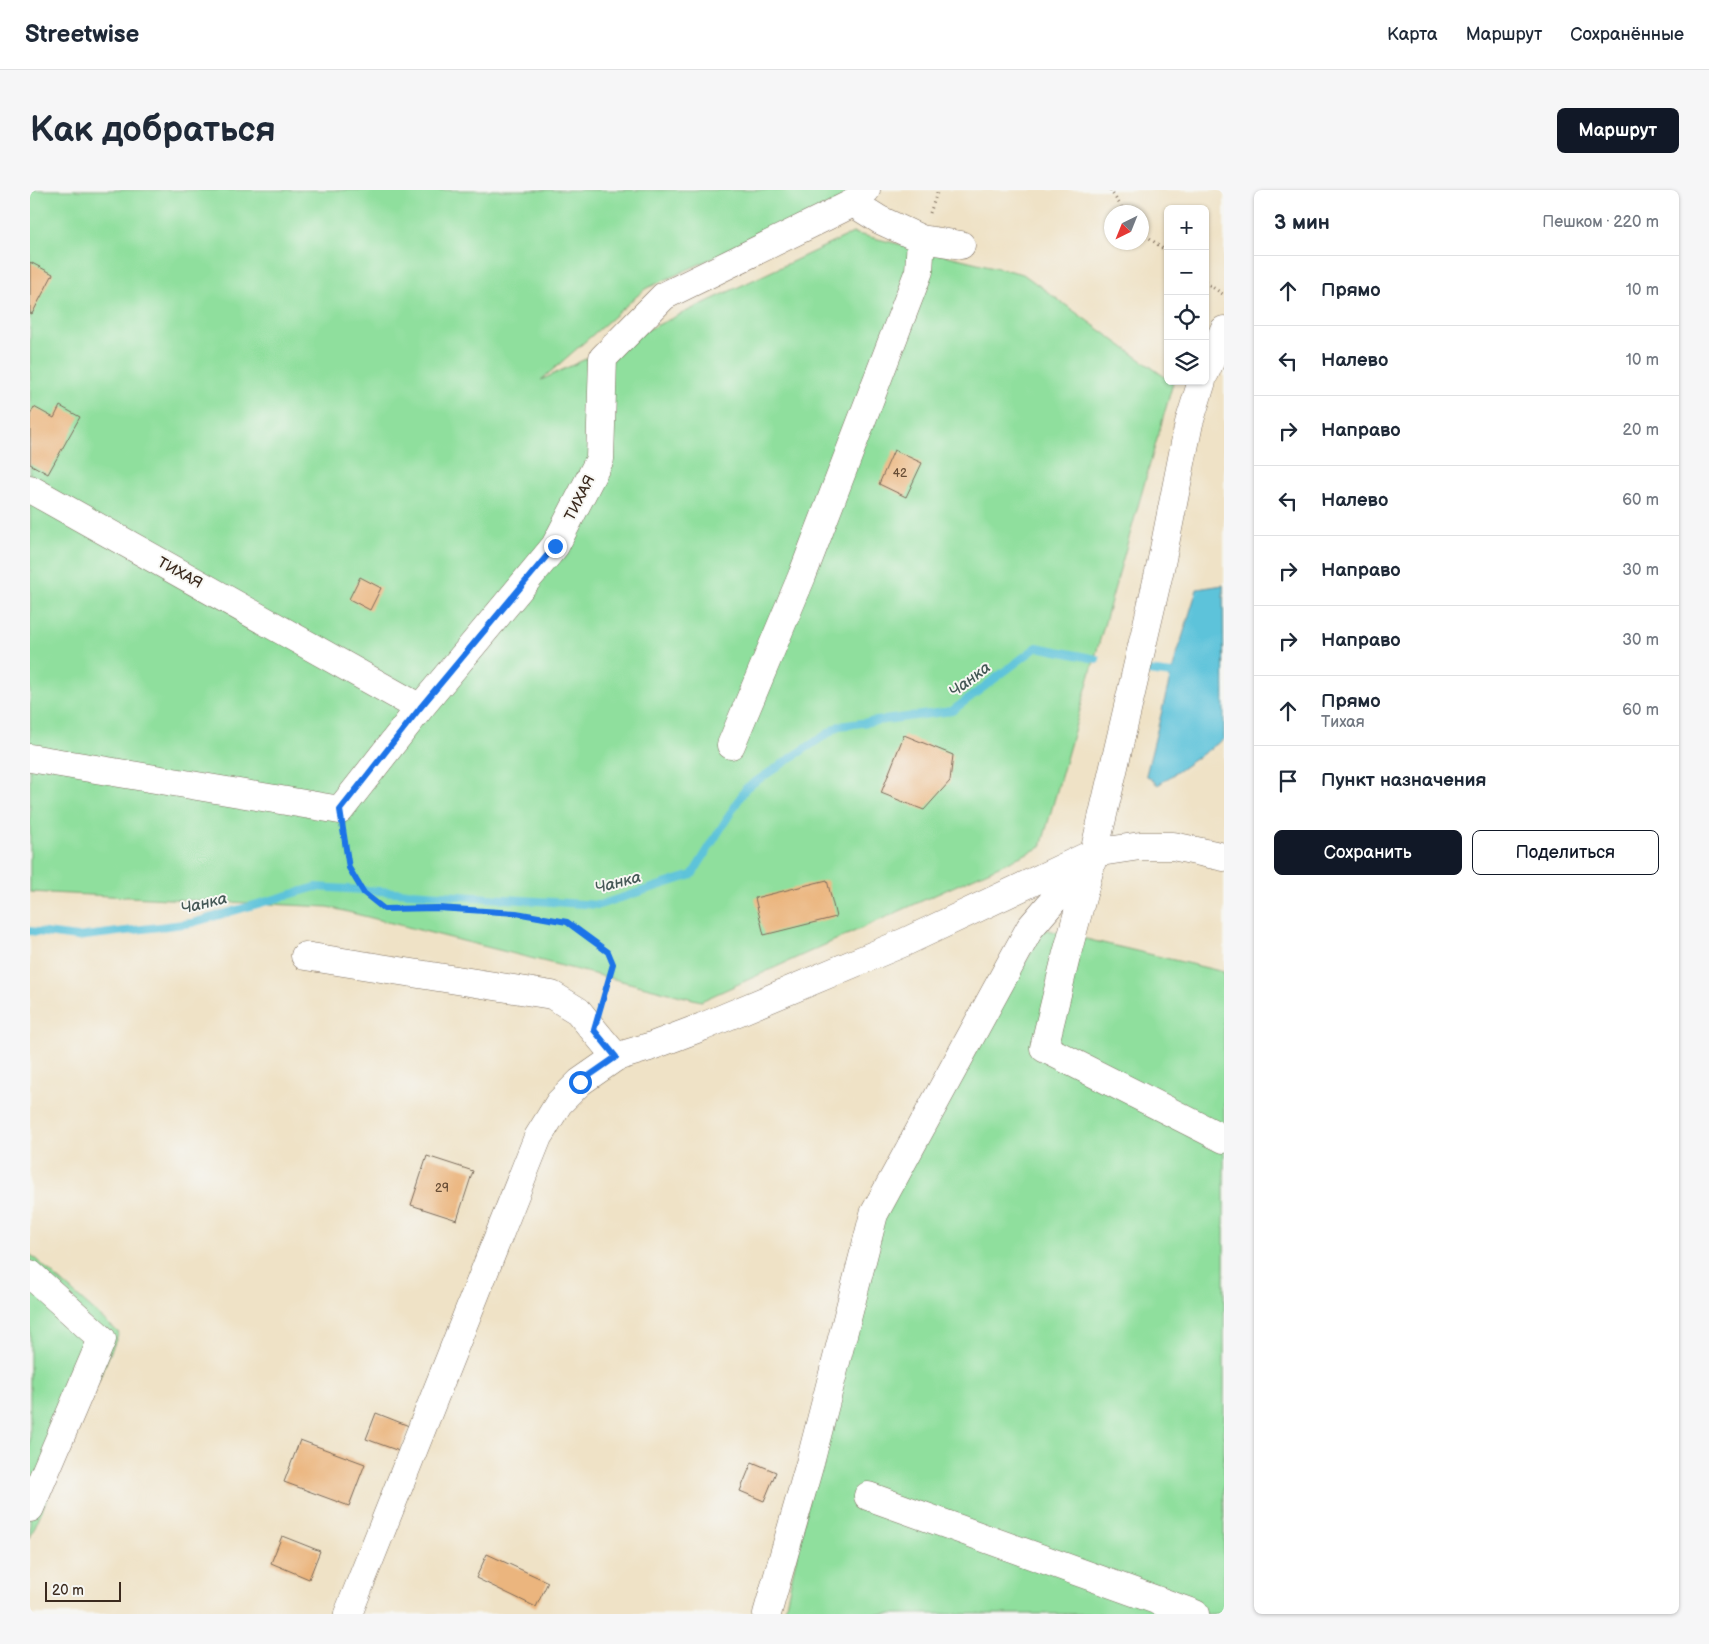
<!DOCTYPE html>
<html lang="ru">
<head>
<meta charset="utf-8">
<style>
	:root { --surface:#fff; --page:#f6f6f7; --text:#1f2937; --muted:#747a83; --line:#e0e1e3; --accent:#111827 }
	body { margin:0; font-family:"Balsamiq Sans",sans-serif; background:var(--page); color:var(--text) }
	.controls { position:absolute; right:15px; top:15px; display:grid; overflow:hidden; border-radius:8px; box-shadow:0 1px 4px #0004 }
	.controls button { width:45px; height:45px; display:grid; place-items:center; padding:0; border:0; border-bottom:1px solid var(--line); background:var(--surface); color:var(--text); font:25px sans-serif }
	.compass { position:absolute; left:1074px; top:15px; width:45px; height:45px; border-radius:50%; background:var(--surface); box-shadow:0 1px 4px #0004; rotate:223deg }
	.scale { position:absolute; left:15px; bottom:12px; width:76px; box-sizing:border-box; padding-left:5px; border:2px solid #3b2a1e; border-top:0; font-size:14px; line-height:18px; white-space:nowrap; color:#3b2a1e; -webkit-text-stroke:4px #f6f6f2; paint-order:stroke }
	.stop { position:absolute; width:15px; height:15px; margin:-11px; border:4px solid #1a73e8; border-radius:50%; background:#fff }
	.stop.end { background:#1a73e8; border-color:#fff; box-shadow:0 1px 5px #0008 }
	.list { margin:0; padding:0; list-style:none }
	h2 { display:flex; justify-content:space-between; align-items:center; height:65px; margin:0; padding:0 20px; font-size:21px }
	h2 small { font-size:16px; font-weight:400; color:var(--muted) }
	.list li { display:grid; grid-template-columns:32px 1fr auto; gap:15px; align-items:center; box-sizing:border-box; height:70px; padding:0 20px; border-top:1px solid var(--line) }
	.list b { display:block; font-size:19px; white-space:nowrap }
	.list p { margin:0; font-size:16px; white-space:nowrap; color:var(--muted) }
	.list em { font-size:16px; font-style:normal; color:var(--muted) }
	.actions { display:flex; gap:10px; padding:15px 20px }
	.actions a { flex:1; padding:11px 0; border:1px solid var(--accent); border-radius:8px; text-align:center; font-size:18px; color:var(--accent) }
	.actions .main { background:var(--accent); color:#fff }
	.icon { flex:none; width:28px; height:28px; fill:none; stroke:currentColor; stroke-width:2; stroke-linecap:round; stroke-linejoin:round }
	.map { position:relative; flex:none; width:1194px; height:1424px; overflow:hidden; border-radius:8px }
	header { display:flex; align-items:center; gap:30px; box-sizing:border-box; height:70px; padding:0 25px; background:var(--surface); border-bottom:1px solid var(--line) }
	header strong { font-size:24px }
	nav { display:flex; gap:28px; margin-inline-start:auto; font-size:18px }
	.intro { display:flex; align-items:center; justify-content:space-between; box-sizing:border-box; height:120px; padding:0 30px }
	h1 { margin:0; font-size:35px }
	.button { padding:12px 22px; border-radius:8px; background:var(--accent); color:#fff; font-size:18px; font-weight:700 }
	main { display:flex; gap:30px; padding:0 30px }
	aside { flex:1; background:var(--surface); border-radius:8px; box-shadow:0 1px 4px #0004 }
	.map>svg:first-child { display:block }
	.green { fill:#8fdf9d; stroke:#65845e }
	.water { fill:#5dc3da; stroke:#4c767c }
	.lines { fill:none; stroke-linecap:round; stroke-linejoin:round }
	.stream { stroke:#5dc3da; stroke-width:8 }
	.building { fill:#ebb57e }
	.minor-casing { stroke:#7a6a59; stroke-width:29 }
	.path { stroke:#7a6a59; stroke-width:3; stroke-dasharray:1 4; stroke-linecap:butt }
	.minor { stroke:#fff; stroke-width:28 }
	.route { stroke:#1a73e8; stroke-width:6 }
	.labels { text-anchor:middle; dominant-baseline:central; stroke-width:4; stroke-linejoin:round; paint-order:stroke }
	.number-label { font-size:12px; fill:#674d36 }
	.street-label { font-size:15px; fill:#3b2a1e; stroke:#f6f6f2 }
	.water-label { font-size:16px; font-style:italic; fill:#455856; stroke:#f6f6f2 }
</style>
</head>
<body>
<header>
<strong>Streetwise</strong>
<nav><a>Карта</a><a>Маршрут</a><a>Сохранённые</a></nav>
</header>
<div class="intro"><h1>Как добраться</h1><a class="button">Маршрут</a></div>
<main>
<div class="map">
<svg width="1194" height="1424" viewBox="0 0 1194 1424">
	<rect width="100%" height="100%" fill="#f6f6f2"/>
	<filter id="ink" filterUnits="userSpaceOnUse"><feTurbulence type="fractalNoise" baseFrequency=".02" numOctaves="2"/><feDisplacementMap in="SourceGraphic" scale="10" xChannelSelector="R" yChannelSelector="G"/><feConvolveMatrix kernelMatrix="1 2 1 2 8 2 1 2 1" color-interpolation-filters="sRGB"/></filter>
	<filter id="wash" filterUnits="userSpaceOnUse"><feTurbulence type="fractalNoise" baseFrequency=".0096" numOctaves="4" result="noise"/><feDisplacementMap in="SourceGraphic" scale="20" xChannelSelector="R" yChannelSelector="G"/><feGaussianBlur stdDeviation="1.12" result="paint"/><feColorMatrix in="noise" values="0 0 0 0 0 0 0 0 0 0 0 0 0 0 0 0 0 1.4 0 .05"/><feComposite in="paint" operator="in"/></filter>
	<g filter="url(#wash)">
		<rect width="100%" height="100%" fill="#efe2c6"/>
		<!-- green -->
		<path class="green" d="M0 0H832L615 99 511 190 823 43 993 84 1143 193 1011 657 671 811 298 717 0 702Z
			M1014 739 1194 782V1424H754L784 1285 855 1022Z
			M0 1064 89 1143 0 1348Z"/>
		<!-- water -->
		<path class="water" d="M1193 395 1194 549 1128 595 1116 585 1141 484 1167 399Z"/>
		<g class="lines">
			<!-- stream -->
			<path class="stream" d="M1118 481 1150 485
				M0 741 47 747 162 733 286 697 569 715 662 685 716 598 809 536 922 521 1007 457 1066 469"/>
		</g>
		<g id="blocks">
			<!-- building -->
			<path class="building" d="M0 72 23 84 2 124 0 123Z
				M30 216 50 227 18 284 0 274V225L4 217 24 228Z
				M864 260 892 273 876 307 849 294Z
				M330 387 351 398 340 420 319 409Z
				M874 545 923 565 920 591 894 620 851 603Z
				M797 690 806 727 734 745 725 708Z
				M397 966 443 981 427 1030 381 1015Z
				M346 1223 379 1236 369 1261 336 1249Z
				M270 1250 335 1274 319 1316 254 1292Z
				M722 1272 746 1282 734 1311 710 1301Z
				M252 1346 290 1361 279 1389 241 1373Z
				M457 1364 518 1392 506 1417 446 1388Z"/>
		</g>
	</g>
	<g filter="url(#ink)">
		<use href="#blocks" fill-opacity="0" stroke="#7a6a59" stroke-width="1"/>
		<g class="lines">
			<!-- minor casing -->
			<g class="minor-casing">
				<path id="minor" d="M823 13 850 30 891 49 931 55
					M1175 183 1194 140
					M1172 191 1159 233 1131 374 1064 663 1036 767 1014 858 1194 949
					M0 299 390 518 525 356 570 269 573 168 634 106 793 28 823 13 836 0
					M701 555 772 386 889 81 891 49
					M0 568 310 620 390 518
					M275 766 522 805 548 821 586 867
					M0 1084 72 1149 0 1318
					M838 1306 1165 1424
					M318 1424 508 947 529 913 550 892 586 867 619 857 672 837 875 752 1064 663 1110 656H1143L1194 667
					M737 1424 780 1273 844 1024 1000 738 1058 670"/>
			</g>
			<!-- path -->
			<path class="path" d="M1080 0 1095 22
				M900 23 908 0
				M1112 42 1138 63
				M1175 92 1194 105
				M314 646 319 678 334 703 354 719 408 718 486 723 537 732 578 762 583 774 573 811"/>
			<!-- minor -->
			<use href="#minor" class="minor"/>
		</g>
	</g>
	<g class="lines" filter="url(#ink)">
		<!-- route -->
		<path class="route" d="M525 356 390 518 310 620 319 678 334 703 354 719 408 718 486 723 537 732 578 762 583 774 564 840 586 867 550 892"/>
	</g>
	<g class="labels">
		<!-- number labels -->
		<g class="number-label">
			<text x="870" y="283">42</text>
			<text x="412" y="998">29</text>
		</g>
		<!-- street labels -->
		<g class="street-label">
			<text transform="translate(550 308) rotate(-63)">ТИХАЯ</text>
			<text transform="translate(150 383) rotate(29)">ТИХАЯ</text>
		</g>
		<!-- water labels -->
		<g class="water-label">
			<text transform="translate(940 490) rotate(-37)">Чанка</text>
			<text transform="translate(588 693) rotate(-15)">Чанка</text>
			<text transform="translate(174 714) rotate(-14)">Чанка</text>
		</g>
	</g>
</svg>
<div class="controls">
<button>+</button>
<button>−</button>
<button><svg class="icon" aria-label="locate" viewBox="0 0 24 24"><circle cx="12" cy="12" r="6"/><path d="M12 2v4M12 18v4M2 12h4M18 12h4"/></svg></button>
<button><svg class="icon" aria-label="layers" viewBox="0 0 24 24"><path d="M12 4l9 5-9 5-9-5zM3 14l9 5 9-5"/></svg></button>
</div>
<svg class="compass" viewBox="-18 -18 36 36"><path d="M0-13l5 13h-10z" fill="#e53935"/><path d="M0 13l5-13h-10z" fill="#747a83"/></svg>
<div class="scale">20 m</div>
<div class="stop" style="left:550px;top:892px"></div>
<div class="stop end" style="left:525px;top:356px"></div>
</div>
<aside>
<h2>3 мин<small>Пешком · 220 m</small></h2>
<ul class="list">
<li><svg class="icon" aria-label="ahead" viewBox="0 0 24 24"><path d="M12 20V5M6 11l6-6 6 6"/></svg><div><b>Прямо</b></div><em>10 m</em></li>
<li><svg class="icon" aria-label="left" viewBox="0 0 24 24"><path d="M17 20v-9H6M10 6l-5 5 5 5"/></svg><div><b>Налево</b></div><em>10 m</em></li>
<li><svg class="icon" aria-label="right" viewBox="0 0 24 24"><path d="M7 20v-9h11M14 6l5 5-5 5"/></svg><div><b>Направо</b></div><em>20 m</em></li>
<li><svg class="icon" aria-label="left" viewBox="0 0 24 24"><path d="M17 20v-9H6M10 6l-5 5 5 5"/></svg><div><b>Налево</b></div><em>60 m</em></li>
<li><svg class="icon" aria-label="right" viewBox="0 0 24 24"><path d="M7 20v-9h11M14 6l5 5-5 5"/></svg><div><b>Направо</b></div><em>30 m</em></li>
<li><svg class="icon" aria-label="right" viewBox="0 0 24 24"><path d="M7 20v-9h11M14 6l5 5-5 5"/></svg><div><b>Направо</b></div><em>30 m</em></li>
<li><svg class="icon" aria-label="ahead" viewBox="0 0 24 24"><path d="M12 20V5M6 11l6-6 6 6"/></svg><div><b>Прямо</b><p>Тихая</p></div><em>60 m</em></li>
<li><svg class="icon" aria-label="arrive" viewBox="0 0 24 24"><path d="M6 21V4h12l-3 4 3 4H6"/></svg><div><b>Пункт назначения</b></div></li>
</ul>
<div class="actions"><a class="main">Сохранить</a><a>Поделиться</a></div>
</aside>
</main>
</body>
</html>
